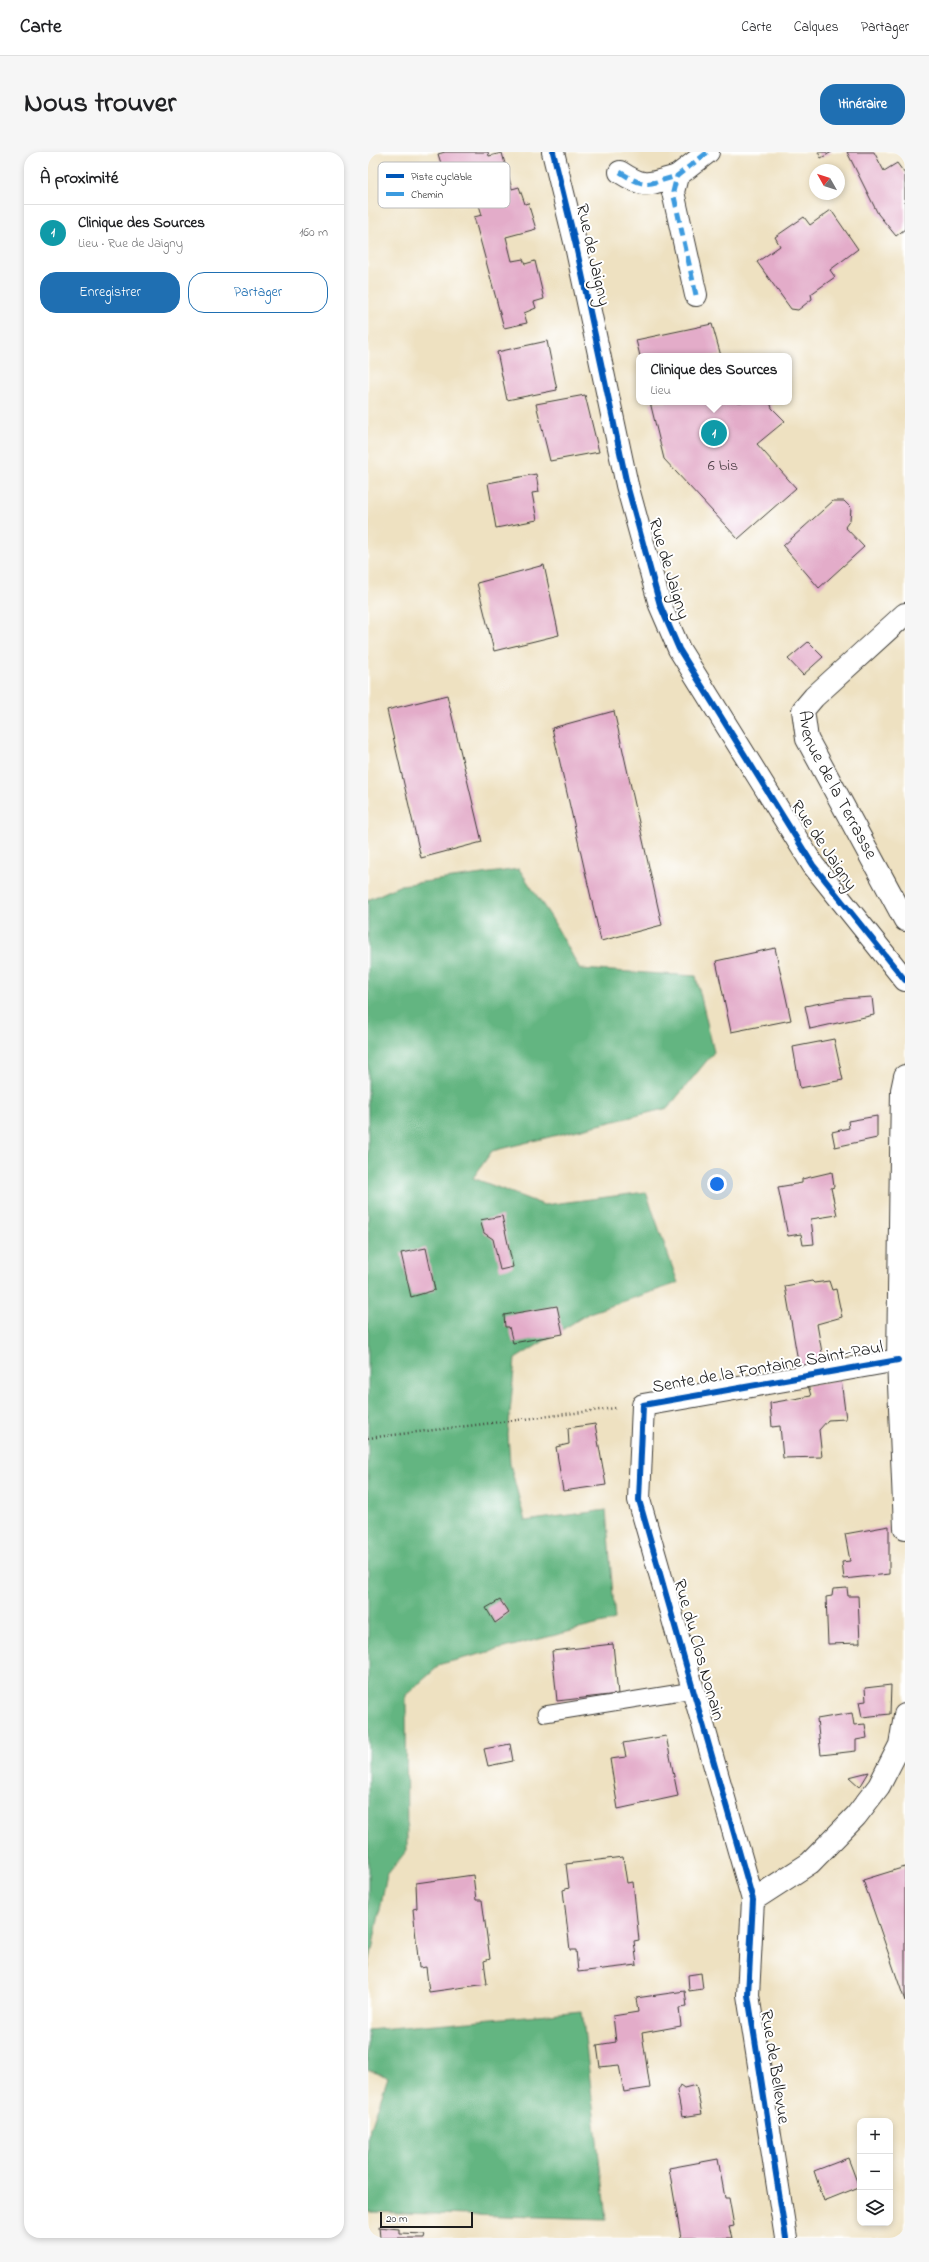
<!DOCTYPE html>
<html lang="fr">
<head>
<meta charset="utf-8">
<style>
	:root { --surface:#fff; --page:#f6f6f6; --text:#202124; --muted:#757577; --line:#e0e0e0; --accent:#1f6fb2 }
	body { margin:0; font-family:"Indie Flower",sans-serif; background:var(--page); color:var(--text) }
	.controls { position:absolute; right:12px; bottom:12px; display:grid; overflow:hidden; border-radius:8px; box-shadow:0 2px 6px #0003 }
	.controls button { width:36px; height:36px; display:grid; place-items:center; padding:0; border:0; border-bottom:1px solid var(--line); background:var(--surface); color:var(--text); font:20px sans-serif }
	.compass { position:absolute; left:441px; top:12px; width:36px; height:36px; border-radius:50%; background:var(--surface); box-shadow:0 2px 6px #0003; rotate:309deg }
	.scale { position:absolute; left:12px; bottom:10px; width:93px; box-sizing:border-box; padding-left:4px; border:2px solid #1c1c1c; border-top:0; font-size:11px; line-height:14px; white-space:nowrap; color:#1c1c1c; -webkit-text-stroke:3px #fff; paint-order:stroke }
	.you { position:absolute; left:349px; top:1032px; width:14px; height:14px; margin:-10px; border:3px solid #fff; border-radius:50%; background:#1a73e8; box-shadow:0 0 0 6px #1a73e833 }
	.badge { display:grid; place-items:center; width:26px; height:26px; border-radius:50%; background:var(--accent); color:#fff; font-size:13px; font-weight:700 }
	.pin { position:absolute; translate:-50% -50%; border:2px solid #fff; box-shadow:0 1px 4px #0006 }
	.popup { position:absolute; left:268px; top:201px; width:156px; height:52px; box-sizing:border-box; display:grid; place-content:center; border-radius:8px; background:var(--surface); filter:drop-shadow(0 1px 3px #0005); font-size:13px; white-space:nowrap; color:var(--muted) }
	.popup b { font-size:15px; color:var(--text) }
	.popup::after { content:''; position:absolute; left:50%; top:100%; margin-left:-8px; border:8px solid transparent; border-top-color:var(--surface) }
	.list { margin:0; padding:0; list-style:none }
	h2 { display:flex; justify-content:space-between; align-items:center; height:52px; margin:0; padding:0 16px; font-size:17px }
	h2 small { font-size:13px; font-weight:400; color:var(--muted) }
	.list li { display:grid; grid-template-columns:26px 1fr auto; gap:12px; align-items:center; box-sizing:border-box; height:56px; padding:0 16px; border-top:1px solid var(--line) }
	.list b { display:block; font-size:15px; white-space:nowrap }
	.list p { margin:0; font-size:13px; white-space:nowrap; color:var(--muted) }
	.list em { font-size:13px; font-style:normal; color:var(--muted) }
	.actions { display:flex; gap:8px; padding:12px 16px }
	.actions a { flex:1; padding:9px 0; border:1px solid var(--accent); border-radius:16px; text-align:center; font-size:14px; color:var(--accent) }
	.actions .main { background:var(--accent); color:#fff }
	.icon { flex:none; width:22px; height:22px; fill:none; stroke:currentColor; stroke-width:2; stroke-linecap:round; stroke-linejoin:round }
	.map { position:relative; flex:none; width:537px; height:2086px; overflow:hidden; border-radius:16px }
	header { display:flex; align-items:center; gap:24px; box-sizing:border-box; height:56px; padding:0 20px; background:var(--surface); border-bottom:1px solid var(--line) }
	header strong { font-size:19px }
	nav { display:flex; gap:22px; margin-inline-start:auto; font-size:14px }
	.intro { display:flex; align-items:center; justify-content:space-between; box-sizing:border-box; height:96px; padding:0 24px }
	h1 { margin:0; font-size:28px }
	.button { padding:10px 18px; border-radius:16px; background:var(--accent); color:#fff; font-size:14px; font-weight:700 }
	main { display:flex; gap:24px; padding:0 24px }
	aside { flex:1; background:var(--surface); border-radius:16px; box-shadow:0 2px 6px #0003 }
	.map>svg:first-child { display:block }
	.forest { fill:#64b581; stroke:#40684e }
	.building { fill:#e3acc9 }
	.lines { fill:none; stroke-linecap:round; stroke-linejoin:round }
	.service-casing { stroke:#3c3a35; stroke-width:17 }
	.pedestrian-casing { stroke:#3c3a35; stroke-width:24 }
	.minor-casing { stroke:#3c3a35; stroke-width:24 }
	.path { stroke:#3c3a35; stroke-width:2.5; stroke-dasharray:1 3; stroke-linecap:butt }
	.service { stroke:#fff; stroke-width:15 }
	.pedestrian { stroke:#fff; stroke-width:22 }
	.minor { stroke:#fff; stroke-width:22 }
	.quiet { stroke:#3c9bdf; stroke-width:5; stroke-dasharray:10 5; stroke-linecap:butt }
	.cycleway-casing { stroke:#fff; stroke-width:8 }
	.cycleway { stroke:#0057b8; stroke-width:6 }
	.labels { text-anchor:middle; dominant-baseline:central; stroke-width:4; stroke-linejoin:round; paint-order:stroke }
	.number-label { font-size:16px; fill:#4e4047 }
	.street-label { font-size:18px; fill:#1c1c1c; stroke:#fff }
	.key { fill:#fff; stroke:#bbb; stroke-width:1 }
	.key-label { font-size:11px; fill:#1c1c1c }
</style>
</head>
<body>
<header>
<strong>Carte</strong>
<nav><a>Carte</a><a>Calques</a><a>Partager</a></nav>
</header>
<div class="intro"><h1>Nous trouver</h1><a class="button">Itinéraire</a></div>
<main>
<aside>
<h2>À proximité<small></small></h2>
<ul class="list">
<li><span class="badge" style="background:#0f9aa8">1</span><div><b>Clinique des Sources</b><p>Lieu · Rue de Jaigny</p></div><em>160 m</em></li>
</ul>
<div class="actions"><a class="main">Enregistrer</a><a>Partager</a></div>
</aside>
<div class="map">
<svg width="537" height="2086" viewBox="0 0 537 2086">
	<rect width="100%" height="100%" fill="#fff"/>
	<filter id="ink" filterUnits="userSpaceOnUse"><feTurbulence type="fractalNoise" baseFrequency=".025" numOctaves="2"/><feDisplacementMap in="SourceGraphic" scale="8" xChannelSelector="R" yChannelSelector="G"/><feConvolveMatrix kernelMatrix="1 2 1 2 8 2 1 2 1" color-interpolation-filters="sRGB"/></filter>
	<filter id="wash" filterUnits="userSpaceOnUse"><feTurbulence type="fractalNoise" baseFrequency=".012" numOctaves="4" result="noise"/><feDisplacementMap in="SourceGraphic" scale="16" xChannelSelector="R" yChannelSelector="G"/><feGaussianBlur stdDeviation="0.9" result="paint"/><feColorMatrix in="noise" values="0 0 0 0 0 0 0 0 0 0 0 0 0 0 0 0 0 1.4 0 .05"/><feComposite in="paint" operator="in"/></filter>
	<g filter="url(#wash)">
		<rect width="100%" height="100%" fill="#eee1c1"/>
		<!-- forest -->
		<path class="forest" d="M151 717 183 765 212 817 328 824 346 900 300 956 124 999 105 1026 176 1053 278 1040 310 1131 221 1161 147 1207 140 1283 142 1312 157 1369 238 1358 247 1468 73 1512 38 1543 39 1698 19 1723 0 1818V748L33 733Z
			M214 1859 238 2067 0 2060V1984L20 1925 0 1918V1878Z"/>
		<g id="blocks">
			<!-- building -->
			<path class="building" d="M77 0H120L121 4 134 1 144 37 151 35 157 52 160 51 168 77 138 85 144 109 155 107 157 112 167 109 176 147 166 150 168 156 156 161 159 171 136 176 106 65 114 63 106 36 83 43 70 2Z
				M450 0H464L453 6Z
				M479 0H506L516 19 529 11 537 22V77L528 84 510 62Z
				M463 58 490 97 462 118 467 125 443 142 444 147 430 158 423 157 389 110 412 94 407 85 436 65 442 73Z
				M344 172 353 204H272L268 188Z
				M179 189 189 238 139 248 129 200Z
				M217 243 231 300 182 309 168 252Z
				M282 250H402L404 256 417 269 389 292 428 336 370 387 296 307Z
				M168 322 171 340 164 341 169 368 128 376 120 331Z
				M465 349H476L483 356 482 368 477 375 496 395 451 436 415 394Z
				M176 413 191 483 126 499 109 431Z
				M440 490 455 505 435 523 420 507Z
				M79 543 114 690 53 706 19 558Z
				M246 559 294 773 233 789 184 576Z
				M407 796 423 868 363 880 348 809Z
				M504 845 506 863 442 877 437 854 473 847Z
				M466 887 475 928 432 936 425 895Z
				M509 964V986L467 995 464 980 481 976 480 969Z
				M464 1020 466 1035 463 1036 469 1063 443 1067 446 1092 435 1093 433 1082 420 1084 410 1035 434 1031V1027Z
				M134 1064 145 1115 132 1118 125 1087 116 1081 112 1068Z
				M58 1096 67 1138 43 1145 33 1101Z
				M444 1129 446 1131 461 1129 464 1138 468 1137 474 1165 449 1172 456 1212 431 1215 417 1134Z
				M189 1154 195 1182 145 1191 141 1175H137L136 1163Z
				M473 1228 478 1267 460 1268 451 1278 454 1305 415 1306 412 1274 404 1275 402 1251 443 1244 440 1233Z
				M227 1272 238 1333 195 1339 188 1295 201 1292 200 1276Z
				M521 1374V1422L476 1427 474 1410 482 1409 477 1382Z
				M479 1436 480 1444H490L492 1491 460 1492 458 1445 464 1444 465 1437Z
				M132 1448 141 1461 127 1471 118 1456Z
				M245 1492 250 1542 189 1549 184 1499Z
				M523 1533 522 1562 494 1565 491 1550 498 1549 497 1536Z
				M484 1561 486 1573 497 1572 499 1586 488 1588V1599L453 1603 449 1567Z
				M298 1584 310 1644 250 1657 242 1607 258 1605 255 1591Z
				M142 1592 145 1609 120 1614 116 1597Z
				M501 1620 492 1635 481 1625Z
				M255 1705 259 1731 265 1730 271 1788 266 1789 269 1813 210 1820 208 1798H202L195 1738 201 1736 198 1712Z
				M537 1715V1849L495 1728Z
				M105 1723 108 1748H114L122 1807 116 1809 119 1832 61 1840 58 1815 51 1816 45 1757 49 1756 48 1731Z
				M333 1821 335 1837 321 1839 320 1823Z
				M317 1839 319 1855 311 1856 313 1874 274 1881 282 1936 256 1940 251 1913 232 1915 229 1893 248 1890 245 1864 270 1860 268 1846Z
				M312 1933 316 1936 328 1933 334 1962 314 1965 309 1939Z
				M480 2006 491 2035 456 2049 446 2019Z
				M350 2007 357 2046H361L366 2074 361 2075 364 2086H313L301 2016Z
				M11 2075 31 2077V2081L57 2082 56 2086H12Z"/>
		</g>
	</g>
	<g filter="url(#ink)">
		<use href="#blocks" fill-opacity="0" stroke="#3c3a35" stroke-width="1"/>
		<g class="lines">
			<!-- service casing -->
			<g class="service-casing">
				<path id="service" d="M177 1562 325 1538"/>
			</g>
			<!-- pedestrian casing -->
			<g class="pedestrian-casing">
				<path id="pedestrian" d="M252 20C278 37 280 32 309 24"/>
			</g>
			<!-- minor casing -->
			<g class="minor-casing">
				<g id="minor">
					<path d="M185 0 208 94 259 333 292 453 311 497 445 713 537 828"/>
					<path d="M328 143 305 40 309 24 340 0"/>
					<path id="s1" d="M537 462 446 545 435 558 439 587 537 768"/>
					<path d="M537 924 534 938 530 1208 537 1376"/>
					<path d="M385 1748 442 1711 488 1664 511 1634 532 1593 537 1563"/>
					<path d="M418 2086 380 1843 385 1748 271 1348 275 1253 530 1208"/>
				</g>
			</g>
			<!-- path -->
			<path class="path" d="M0 1286 248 1256"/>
			<!-- service -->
			<use href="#service" class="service"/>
			<!-- pedestrian -->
			<use href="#pedestrian" class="pedestrian"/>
			<!-- minor -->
			<use href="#minor" class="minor"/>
			<!-- quiet -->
			<path class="quiet" d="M252 20C278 37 280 32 309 24
				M328 143 305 40 309 24 340 0"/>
			<!-- cycleway casing -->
			<g class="cycleway-casing">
				<path id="cycleway" d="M185 0 208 94 259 333 292 453 311 497 445 713 537 828
					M418 2086 380 1843 385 1748 271 1348 275 1253 530 1208"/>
			</g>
			<!-- cycleway -->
			<use href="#cycleway" class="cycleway"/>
		</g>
	</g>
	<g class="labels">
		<!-- number labels -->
		<g class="number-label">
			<text x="355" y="314">6 bis</text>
		</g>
		<!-- street labels -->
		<g class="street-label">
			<text transform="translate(224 103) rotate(77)">Rue de Jaigny</text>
			<text transform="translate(300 417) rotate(73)">Rue de Jaigny</text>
			<text stroke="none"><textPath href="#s1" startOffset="223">Avenue de la Terrasse</textPath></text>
			<text transform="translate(455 694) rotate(56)">Rue de Jaigny</text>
			<text transform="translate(400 1216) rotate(-10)">Sente de la Fontaine Saint-Paul</text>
			<text transform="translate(330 1498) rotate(74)">Rue du Clos Nonain</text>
			<text transform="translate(406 1915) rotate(81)">Rue de Bellevue</text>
		</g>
	</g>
	<!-- legend -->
	<rect x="10" y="10" width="132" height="46" rx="6" class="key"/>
	<rect x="18" y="22" width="18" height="4" fill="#0057b8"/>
	<rect x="18" y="40" width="18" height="4" fill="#3c9bdf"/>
	<g class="key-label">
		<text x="43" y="28">Piste cyclable</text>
		<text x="43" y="46">Chemin</text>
	</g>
</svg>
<div class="controls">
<button>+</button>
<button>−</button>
<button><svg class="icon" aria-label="layers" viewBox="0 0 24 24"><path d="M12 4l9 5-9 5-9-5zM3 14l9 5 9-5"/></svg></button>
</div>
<svg class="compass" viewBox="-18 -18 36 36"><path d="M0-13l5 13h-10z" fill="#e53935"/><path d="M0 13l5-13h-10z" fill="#757577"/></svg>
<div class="scale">20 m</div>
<div class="you"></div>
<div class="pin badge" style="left:346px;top:281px;background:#0f9aa8">1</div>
<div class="popup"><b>Clinique des Sources</b>Lieu</div>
</div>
</main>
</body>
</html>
